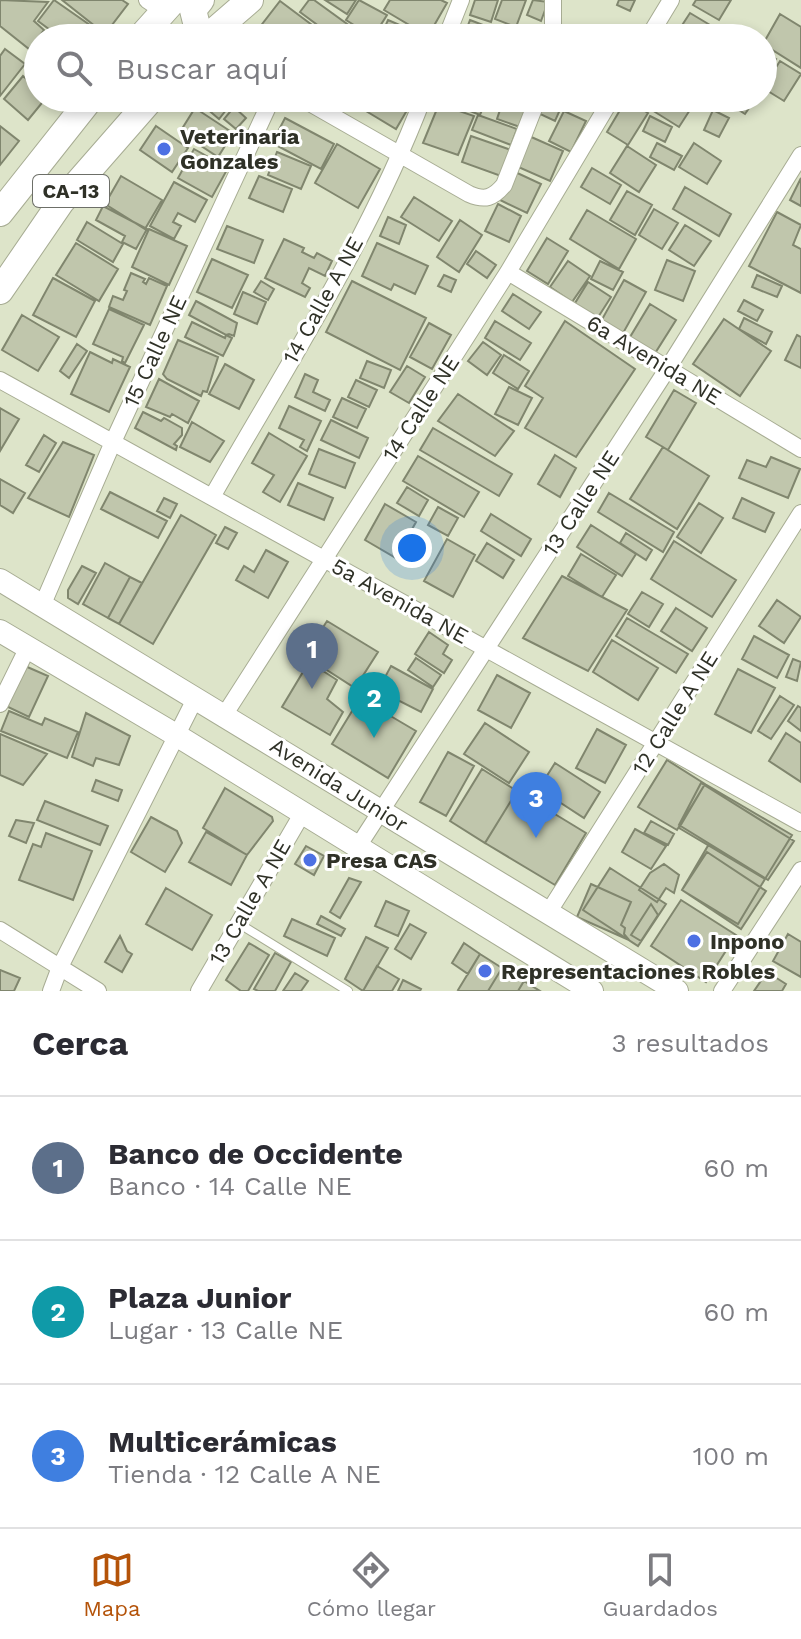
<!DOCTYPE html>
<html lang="es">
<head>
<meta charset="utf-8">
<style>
	:root { --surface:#fff; --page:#f2f2f3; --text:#2b2b33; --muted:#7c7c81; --line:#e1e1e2; --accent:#b45309 }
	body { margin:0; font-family:"Work Sans",sans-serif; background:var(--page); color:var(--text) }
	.you { position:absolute; left:412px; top:548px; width:28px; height:28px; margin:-20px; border:6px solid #fff; border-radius:50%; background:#1a73e8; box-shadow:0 0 0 12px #1a73e833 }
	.badge { display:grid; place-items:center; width:52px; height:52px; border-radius:50%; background:var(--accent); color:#fff; font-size:26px; font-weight:700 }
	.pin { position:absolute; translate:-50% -66px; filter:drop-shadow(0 2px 4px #0008) }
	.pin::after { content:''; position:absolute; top:42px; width:28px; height:24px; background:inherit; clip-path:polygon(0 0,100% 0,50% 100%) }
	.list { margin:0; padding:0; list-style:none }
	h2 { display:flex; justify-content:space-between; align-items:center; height:104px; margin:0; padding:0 32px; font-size:34px }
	h2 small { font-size:26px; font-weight:400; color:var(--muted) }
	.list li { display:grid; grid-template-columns:52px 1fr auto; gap:24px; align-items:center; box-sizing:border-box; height:144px; padding:0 32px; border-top:2px solid var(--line) }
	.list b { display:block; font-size:30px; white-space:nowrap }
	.list p { margin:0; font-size:26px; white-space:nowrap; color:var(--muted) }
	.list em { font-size:26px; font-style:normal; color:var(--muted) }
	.icon { flex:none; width:44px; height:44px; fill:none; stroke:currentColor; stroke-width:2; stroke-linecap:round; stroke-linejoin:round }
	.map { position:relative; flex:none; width:801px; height:991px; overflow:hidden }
	.search { position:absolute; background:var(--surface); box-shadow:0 4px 12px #0003; left:24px; right:24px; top:24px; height:88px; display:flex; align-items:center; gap:20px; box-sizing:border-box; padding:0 28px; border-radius:44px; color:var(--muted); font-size:30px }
	.sheet { height:536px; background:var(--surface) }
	nav { display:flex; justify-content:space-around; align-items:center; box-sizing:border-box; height:112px; border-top:2px solid var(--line); background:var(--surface); font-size:22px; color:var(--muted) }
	nav a { display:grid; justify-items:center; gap:4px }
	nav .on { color:var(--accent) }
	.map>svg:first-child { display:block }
	.building { fill:#c0c6ac; stroke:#80866e; stroke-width:2 }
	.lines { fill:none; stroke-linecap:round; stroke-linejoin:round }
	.service-casing { stroke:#a7ac93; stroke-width:10 }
	.minor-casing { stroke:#a7ac93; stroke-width:18 }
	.secondary-casing { stroke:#a7ac93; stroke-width:24 }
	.trunk-casing { stroke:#a7ac93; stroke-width:28 }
	.service { stroke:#fff; stroke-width:8 }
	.minor { stroke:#fff; stroke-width:16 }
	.secondary { stroke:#fff; stroke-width:22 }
	.trunk { stroke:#fff; stroke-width:26 }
	.poi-dot { fill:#4d70e3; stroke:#fff; stroke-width:3 }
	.labels { text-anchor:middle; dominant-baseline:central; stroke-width:6; stroke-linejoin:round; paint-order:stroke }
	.shield { fill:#fff; stroke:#6d6f68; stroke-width:2 }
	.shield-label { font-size:20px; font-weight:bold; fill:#2f3127 }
	.poi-label { font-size:22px; font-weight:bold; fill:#2f3127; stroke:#fff; text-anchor:start }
	.street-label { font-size:22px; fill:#2f3127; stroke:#fff }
</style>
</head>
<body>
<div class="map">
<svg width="801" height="991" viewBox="0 0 801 991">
	<rect width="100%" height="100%" fill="#dde4c9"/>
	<!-- building -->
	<path class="building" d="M0 0 48 2 34 21 44 30 29 49 0 26Z
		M54 0 97 30 91 38H61L38 21Z
		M62 0H122L128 4 105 34Z
		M309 0H314L354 29 347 38H335L300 12Z
		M325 0H356L347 14Z
		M359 0 387 15 373 37 346 20Z
		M390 0H441L447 3 428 36 384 10Z
		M475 0H498L491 22 470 15Z
		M502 0H526L516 27 495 19Z
		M533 0 548 2 541 21 527 15Z
		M619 0H635L630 11 617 5Z
		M696 0H731L719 20 693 5Z
		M280 1 320 31 315 38H265L256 32Z
		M690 13 725 34 722 38H685L677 33Z
		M780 14 801 27V68L763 44Z
		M388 20 402 26 397 38H380Z
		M470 20 496 30 492 38 464 36Z
		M5 49 25 64 0 96V56Z
		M763 51 776 59 763 79Z
		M780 61 801 74 784 101 763 88Z
		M23 76 38 89V98H46L28 120 4 99Z
		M203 98H222L230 105 219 119 199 102Z
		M244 98H259L253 109 241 102Z
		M360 98H410L413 100 396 129 356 105Z
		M455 98H487L480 115 452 104Z
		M504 98H531L520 127 497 119Z
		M545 98 563 103 555 121 538 113Z
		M574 98H600L593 109Z
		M641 98H695L697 99 679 127 639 102Z
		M724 98H756L745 114 723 100Z
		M626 100 648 113 628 145 607 132Z
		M439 104 474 116 458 155 423 143Z
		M234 107 246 118 236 129 224 119Z
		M195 108 233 133 218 157 180 132Z
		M713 110 729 118 719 137 704 130Z
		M564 111 586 121 571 152 549 141Z
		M478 115 517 129 511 145 472 130Z
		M650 116 672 127 665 142 643 131Z
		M285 118 334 144 321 169 272 143Z
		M0 126 19 141 0 165Z
		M156 126 188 148 172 172 140 150Z
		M471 136 511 150 501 176 462 162Z
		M529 136 563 151 550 181 516 166Z
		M657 143 682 156 674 170 650 157Z
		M694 143 721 161 707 184 679 167Z
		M337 144 380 169 358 208 315 183Z
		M627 146 656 165 639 192 610 173Z
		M194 149 228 168 212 197 178 178Z
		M277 152 311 166 301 189 268 175Z
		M592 168 621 185 610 204 581 187Z
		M513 171 541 184 527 213 500 200Z
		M121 176 162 200 145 229 105 204Z
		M259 176 292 189 283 212 249 198Z
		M801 178V206L790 200Z
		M174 182 207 200 195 222 178 213 173 222 181 226 174 239 150 226Z
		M685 187 731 214 719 236 673 209Z
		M627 191 652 205 635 235 610 220Z
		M414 197 452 221 439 241 401 217Z
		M498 204 521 216 509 242 485 231Z
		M103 206 147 229 136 249 122 242 125 236 96 220Z
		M654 209 678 223 662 249 639 235Z
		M587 210 636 239 619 269 570 239Z
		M777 212 801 225 793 245 801 249V293L749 266Z
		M388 217 406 225 399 244 380 236Z
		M460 220 482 235 459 272 437 257Z
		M87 222 123 244 113 262 77 240Z
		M685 225 711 241 694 266 669 250Z
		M227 226 263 240 254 263 217 249Z
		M149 229 187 246 169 285 132 267Z
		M547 238 568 251 548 284 527 271Z
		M284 239 304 248 302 252 314 258 317 253 332 261 325 276 309 268 302 283 310 288 305 297 265 278Z
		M76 243 118 269 99 301 56 275Z
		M377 243 428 266 415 294 394 284 391 290 362 276Z
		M476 251 496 265 487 278 467 264Z
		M212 259 248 275 232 308 197 292Z
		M667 260 695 271 683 301 655 290Z
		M568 261 590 276 572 302 550 287Z
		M600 261 623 272 613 290 591 279Z
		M131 273 145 279 143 282 146 284 149 278 167 286 150 325 109 307 113 296 123 300 127 291 124 290Z
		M444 275 456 280 451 292 438 286Z
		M757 275 782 286 777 297 752 287Z
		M53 278 95 301 76 337 33 315Z
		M624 280 646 292 622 335 600 323Z
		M261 281 274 289 268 300 254 292Z
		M352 281 426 318 400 370 326 332Z
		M588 282 611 297 595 322 572 308Z
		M243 292 266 302 257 324 234 314Z
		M513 294 541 312 529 329 502 311Z
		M744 300 763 310 757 321 738 311Z
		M196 301 237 323 234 336 229 334 226 335 189 315Z
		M650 304 676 320 652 358 627 342Z
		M109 309 144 325 125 363 122 361 123 357 93 344Z
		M22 315 59 337 38 371 2 350Z
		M744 318 772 332 766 344 739 329Z
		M724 319 771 351 740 396 693 364Z
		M495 321 531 343 520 360 485 338Z
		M565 321 635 369 576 457 525 428 543 398 525 386Z
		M192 322 225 338 226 335 232 338 223 356 185 337Z
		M429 323 451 335 432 369 410 357Z
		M797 335 801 337V368L785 360Z
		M178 340 218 357 207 392 203 391 201 396 167 379 163 374Z
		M483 342 501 355 487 375 468 361Z
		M77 344 87 351 69 378 60 371Z
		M90 352 112 363 113 359 130 367 109 412 71 394Z
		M504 355 529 371 518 389 493 373Z
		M367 361 391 370 384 388 360 378Z
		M225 364 254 380 239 409 209 394Z
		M407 366 425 377 409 403 390 392Z
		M305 374 318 380 313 392 330 400 325 411 295 397Z
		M159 379 199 401 188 423 172 414 170 417 146 407Z
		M356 380 377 390 369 407 348 397Z
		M509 387 532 398 518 425 495 414Z
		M674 390 696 403 668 450 646 437Z
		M458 394 514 431 495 456 438 421Z
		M342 398 366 409 357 428 333 417Z
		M289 406 321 421 307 451 300 447 304 440 279 428Z
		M0 408 19 419 0 451Z
		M143 412 161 421 164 418 182 428V435L174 444 177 446 176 450 135 428Z
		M331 420 368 438 359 458 321 440Z
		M192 422 224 441 210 462 180 447Z
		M433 428 512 474 499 496 420 450Z
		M269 433 307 456 280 502 263 492 274 475 252 463Z
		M44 435 56 443 39 472 26 465Z
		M63 442 94 455 69 517 28 498Z
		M663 447 709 476 677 529 630 499Z
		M319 449 355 463 345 488 309 474Z
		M555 455 576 468 560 497 538 484Z
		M418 456 479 492 464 517 403 481Z
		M771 457 800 469 788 498 739 478 747 460 766 467Z
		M0 479 25 493 13 513 0 505Z
		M298 483 333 498 324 520 288 505Z
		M407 487 428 500 419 516 397 503Z
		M110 492 167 521 158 538 101 509Z
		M609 493 674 532 663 552 598 512Z
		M164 498 177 504 170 518 157 511Z
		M742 498 774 513 765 532 733 518Z
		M699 503 723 518 701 553 677 537Z
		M385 504 416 522 396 558 365 540Z
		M438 507 458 518 448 536 428 525Z
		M491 514 531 539 521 556 481 531Z
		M181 515 216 535 153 644 119 624Z
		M591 525 636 554 622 576 577 547Z
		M225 527 237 533 228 549 216 543Z
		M414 532 427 537 418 559 405 554Z
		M626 533 652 550 646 560 620 543Z
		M447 539 475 555 453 597 424 581Z
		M674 541 736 580 712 617 651 579Z
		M487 543 514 560 503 578 476 561Z
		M266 550 288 562 268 598 236 580 244 566 254 572Z
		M581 554 616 575 602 597 568 576Z
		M105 563 130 577 108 618 83 604Z
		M82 566 96 573 78 604 68 598V590Z
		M562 576 627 610 588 671 523 638Z
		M130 577 142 583 119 624 108 618Z
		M642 592 663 604 649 627 628 614Z
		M777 600 801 617 784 643 759 626Z
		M676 608 707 628 692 651 661 631Z
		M627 618 688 654 676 673 616 636Z
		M327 621 378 652 355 688 305 656Z
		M429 632 448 645 443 654 452 660 444 673 415 654Z
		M754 636 789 655 777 678 742 659Z
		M612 640 658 668 638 700 593 672Z
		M416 658 441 675 433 687 408 670Z
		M793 659 801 662 797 681 786 677Z
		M309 662 337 680 327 699 343 712 330 735 282 707Z
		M25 666 48 676 29 717 6 706Z
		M391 666 433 689 421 712 378 690Z
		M738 669 775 688 751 733 715 714Z
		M497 675 530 693 511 728 478 710Z
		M365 677 379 686 376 691 394 701 388 712 356 692Z
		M780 696 794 705 771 739 758 731Z
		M360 698 416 731 388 778 332 744Z
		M798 706 801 708V731L788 721Z
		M9 711 42 725 45 718 78 732 67 758 1 731Z
		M86 713 130 736 119 765 96 758 93 766 72 757Z
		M485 723 529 752 509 783 464 754Z
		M597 729 626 745 605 783 576 768Z
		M786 733 801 743V782L769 761Z
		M0 734 47 754 23 785 0 775Z
		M448 752 474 766 446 816 420 802Z
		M667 760 705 784 677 830 638 807Z
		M555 763 600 792 584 818 544 792 543 782Z
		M482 769 517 791 485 843 450 821Z
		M96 780 122 790 118 801 92 791Z
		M701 783 794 841 768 880 679 825Z
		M705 784 792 835 765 879 679 828Z
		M225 788 272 817 273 821 247 855 203 828Z
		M517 791 586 833 555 885 485 843Z
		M45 801 108 826 100 845 37 820Z
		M151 817 177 831 182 843 165 872 131 852Z
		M16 820 34 823 26 843 9 836Z
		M651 821 674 834 668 845 644 833Z
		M635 829 666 846 651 869 622 852Z
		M206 832 247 855 231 885 189 862Z
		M46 833 92 851 73 900 19 880 33 844 41 847Z
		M709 844 765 879 738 924 682 890Z
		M306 846 324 856 314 875 295 864Z
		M707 852 766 891 741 929 682 890Z
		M664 864 679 875 674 893 666 888 657 902 639 890 650 873Z
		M610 868 666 904 638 946 583 910Z
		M349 878 361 882 340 918 330 912Z
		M591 884 631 902 621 925 625 928 624 934 629 940 577 917Z
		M166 888 212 915 192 950 146 924Z
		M681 900 736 935 706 982 651 946Z
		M386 901 409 911 398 936 375 926Z
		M651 904 658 915 641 941 631 935Z
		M321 916 345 929 341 936 317 924Z
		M292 919 335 938 327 956 284 936Z
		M410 924 426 933 411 959 395 949Z
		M788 934 801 942V977L773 961Z
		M120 936 127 951 132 954 122 972 105 962Z
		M366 937 388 948 363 991 345 979Z
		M249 943 269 955 248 991H241L226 980Z
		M464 943 480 954 468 974 452 963Z
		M275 953 291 962 275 991H258L254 989Z
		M480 954 502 968 488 991H460L458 990Z
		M377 966 399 979 392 991H363Z
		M502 968 524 981 518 991H488Z
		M0 970 20 978 14 991H0Z
		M767 972 786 984 782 991H754Z
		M295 973 308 981 301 991H283Z
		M403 980 421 989 420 991H398Z
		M524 981 540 991H518Z"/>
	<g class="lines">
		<!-- service casing -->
		<g class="service-casing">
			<path id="service" d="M238 923 348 991"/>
		</g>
		<!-- minor casing -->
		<g class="minor-casing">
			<path id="minor" d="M147 0 162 10
				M553 0V38
				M446 38 461 0
				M648 38 671 0
				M301 98 469 194C485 201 493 198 504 185L538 98
				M508 272 801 449
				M0 380 801 823
				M212 497C286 367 370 238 423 98
				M42 606 113 442 272 98
				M0 704 28 647
				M225 714 508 272 612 98
				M357 848 668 368 801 155
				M548 913 801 513
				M0 930 98 991
				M51 991 60 967 196 697
				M199 991 302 814
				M722 991 801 870"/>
		</g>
		<!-- secondary casing -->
		<g class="secondary-casing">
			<path id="secondary" d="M0 580 677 991
				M0 631 176 735 592 991"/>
		</g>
		<!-- trunk casing -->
		<g class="trunk-casing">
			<path id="trunk" d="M140 38 174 0
				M200 38 193 10 201 0
				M206 38 250 0
				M0 213 91 98
				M0 291 61 202 152 98"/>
		</g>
		<!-- service -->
		<use href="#service" class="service"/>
		<!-- minor -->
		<use href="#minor" class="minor"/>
		<!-- secondary -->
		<use href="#secondary" class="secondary"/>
		<!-- trunk -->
		<use href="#trunk" class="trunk"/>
	</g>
	<!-- markers -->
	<g class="poi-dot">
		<circle cx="164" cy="149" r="8"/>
		<circle cx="310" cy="860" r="8"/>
		<circle cx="694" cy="941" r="8"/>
		<circle cx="485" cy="971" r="8"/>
	</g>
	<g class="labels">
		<!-- shield labels -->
		<rect class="shield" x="33" y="175" width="76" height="32" rx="6"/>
		<g class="shield-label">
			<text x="71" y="191">CA-13</text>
		</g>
		<!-- poi labels -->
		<g class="poi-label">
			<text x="180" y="136">Veterinaria<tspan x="180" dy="25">Gonzales</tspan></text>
			<text x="326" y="860">Presa CAS</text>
			<text x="710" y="941">Inpono</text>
			<text x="501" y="971">Representaciones Robles</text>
		</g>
		<!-- street labels -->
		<g class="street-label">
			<text transform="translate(323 300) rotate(-61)">14 Calle A NE</text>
			<text transform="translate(155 351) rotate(-65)">15 Calle NE</text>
			<text transform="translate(654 360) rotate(31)">6a Avenida NE</text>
			<text transform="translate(421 408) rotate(-57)">14 Calle NE</text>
			<text transform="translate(581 503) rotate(-57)">13 Calle NE</text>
			<text transform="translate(400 601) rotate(29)">5a Avenida NE</text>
			<text transform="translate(675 713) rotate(-58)">12 Calle A NE</text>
			<text transform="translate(339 785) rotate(32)">Avenida Junior</text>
			<text transform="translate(250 902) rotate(-60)">13 Calle A NE</text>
		</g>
	</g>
</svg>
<div class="you"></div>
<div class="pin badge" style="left:312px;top:689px;background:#5c6f8a">1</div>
<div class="pin badge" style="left:374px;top:738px;background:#0f9aa8">2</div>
<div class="pin badge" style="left:536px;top:838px;background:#3f7fe0">3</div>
<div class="search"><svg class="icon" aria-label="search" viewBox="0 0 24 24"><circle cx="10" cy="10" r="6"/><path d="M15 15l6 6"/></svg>Buscar aquí</div>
</div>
<section class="sheet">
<h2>Cerca<small>3 resultados</small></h2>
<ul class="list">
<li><span class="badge" style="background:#5c6f8a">1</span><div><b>Banco de Occidente</b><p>Banco · 14 Calle NE</p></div><em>60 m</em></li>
<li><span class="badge" style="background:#0f9aa8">2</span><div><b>Plaza Junior</b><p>Lugar · 13 Calle NE</p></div><em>60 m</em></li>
<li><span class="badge" style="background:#3f7fe0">3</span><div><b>Multicerámicas</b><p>Tienda · 12 Calle A NE</p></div><em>100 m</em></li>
</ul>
</section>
<nav>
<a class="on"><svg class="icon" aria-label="map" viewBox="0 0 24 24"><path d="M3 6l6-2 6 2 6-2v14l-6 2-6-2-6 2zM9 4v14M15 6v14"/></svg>Mapa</a>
<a><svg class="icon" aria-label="directions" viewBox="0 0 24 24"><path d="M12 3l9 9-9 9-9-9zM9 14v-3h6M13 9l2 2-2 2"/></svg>Cómo llegar</a>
<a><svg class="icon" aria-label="saved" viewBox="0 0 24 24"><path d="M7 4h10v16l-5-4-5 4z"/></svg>Guardados</a>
</nav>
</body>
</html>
